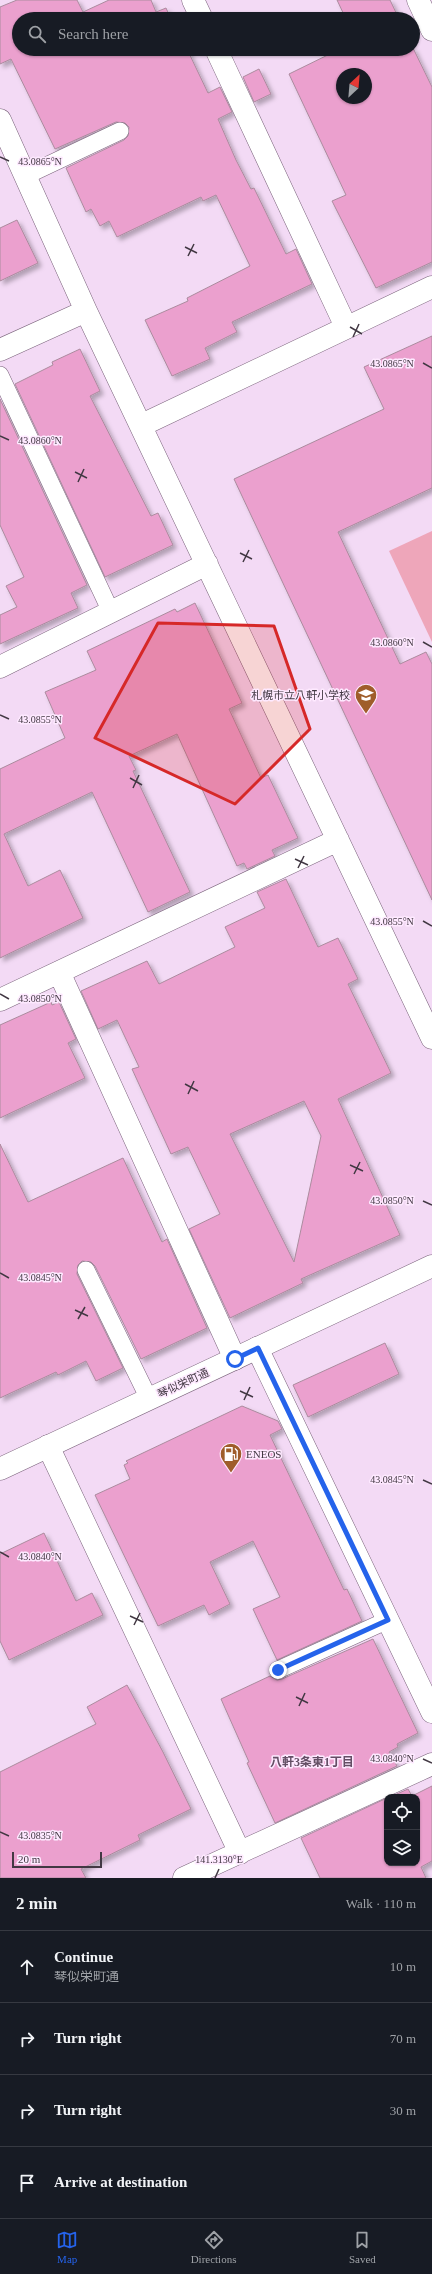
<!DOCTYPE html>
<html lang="en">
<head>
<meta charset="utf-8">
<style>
	:root { --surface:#171b24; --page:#20242c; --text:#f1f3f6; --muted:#9ea1a6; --line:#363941; --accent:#2563eb }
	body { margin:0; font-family:"Times New Roman","Noto Sans JP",serif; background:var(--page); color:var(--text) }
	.controls { position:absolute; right:12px; bottom:12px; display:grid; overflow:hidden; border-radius:8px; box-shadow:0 1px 3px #0004 }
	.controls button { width:36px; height:36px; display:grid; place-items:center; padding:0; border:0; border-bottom:1px solid var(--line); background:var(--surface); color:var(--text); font:20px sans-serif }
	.compass { position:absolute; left:336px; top:68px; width:36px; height:36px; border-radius:50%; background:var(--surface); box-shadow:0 1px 3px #0004; rotate:26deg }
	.scale { position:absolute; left:12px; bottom:10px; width:90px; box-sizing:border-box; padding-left:4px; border:2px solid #423843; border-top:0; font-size:11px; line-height:14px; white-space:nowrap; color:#423843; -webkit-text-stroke:3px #fee9ff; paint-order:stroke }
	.stop { position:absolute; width:12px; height:12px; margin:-9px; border:3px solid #2563eb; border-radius:50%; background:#fff }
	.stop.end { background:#2563eb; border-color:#fff; box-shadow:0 1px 4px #0008 }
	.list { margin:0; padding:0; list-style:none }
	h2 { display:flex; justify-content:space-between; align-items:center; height:52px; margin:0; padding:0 16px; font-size:17px }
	h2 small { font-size:13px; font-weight:400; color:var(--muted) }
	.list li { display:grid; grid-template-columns:26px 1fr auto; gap:12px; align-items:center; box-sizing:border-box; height:72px; padding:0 16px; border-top:1px solid var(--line) }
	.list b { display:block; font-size:15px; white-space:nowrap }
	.list p { margin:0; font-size:13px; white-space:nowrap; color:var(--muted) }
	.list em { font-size:13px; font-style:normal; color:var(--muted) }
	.icon { flex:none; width:22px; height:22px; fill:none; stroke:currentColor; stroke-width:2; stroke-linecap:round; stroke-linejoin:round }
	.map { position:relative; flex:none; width:432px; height:1878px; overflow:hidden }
	.search { position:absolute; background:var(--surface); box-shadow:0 1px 3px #0004; left:12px; right:12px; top:12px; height:44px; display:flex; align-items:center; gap:10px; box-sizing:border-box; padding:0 14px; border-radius:22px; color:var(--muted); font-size:15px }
	.sheet { height:340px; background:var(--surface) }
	nav { display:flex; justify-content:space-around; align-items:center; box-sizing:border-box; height:56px; border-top:1px solid var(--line); background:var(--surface); font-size:11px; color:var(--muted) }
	nav a { display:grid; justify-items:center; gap:2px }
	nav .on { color:var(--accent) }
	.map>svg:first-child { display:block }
	.green { fill:#eea6ba }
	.building { fill:#eba0ce; stroke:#ab8b9e; fill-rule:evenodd; filter:url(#shadow) }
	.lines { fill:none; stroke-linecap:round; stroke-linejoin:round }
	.lane-casing { stroke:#7b647c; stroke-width:18 }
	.street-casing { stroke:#7b647c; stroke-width:23 }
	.secondary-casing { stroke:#7b647c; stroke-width:23 }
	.lane { stroke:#fff; stroke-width:17 }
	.street { stroke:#fff; stroke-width:22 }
	.secondary { stroke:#fff; stroke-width:22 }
	.route { stroke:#2563eb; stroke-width:5 }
	.marked { fill:#d62828; fill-opacity:0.2; stroke:#d62828; stroke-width:3; stroke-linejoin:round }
	.ticks { fill:none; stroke:#423843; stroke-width:1.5 }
	.labels { text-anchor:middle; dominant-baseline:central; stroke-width:3; stroke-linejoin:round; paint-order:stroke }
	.poi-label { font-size:11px; fill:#423843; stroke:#fee9ff; text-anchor:end }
	.street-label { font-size:11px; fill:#423843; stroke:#fee9ff }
	.neighbourhood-label { font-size:12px; font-weight:bold; fill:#644e65; stroke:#fee9ff }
	.ticks-label { font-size:10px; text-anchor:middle; fill:#423843; stroke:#fee9ff; stroke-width:3; stroke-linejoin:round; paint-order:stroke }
</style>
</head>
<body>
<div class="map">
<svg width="432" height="1878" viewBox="0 0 432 1878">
	<defs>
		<filter id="shadow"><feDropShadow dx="3.5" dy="3.5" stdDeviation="2" flood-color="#0004"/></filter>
	</defs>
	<rect width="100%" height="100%" fill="#f3daf5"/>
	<!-- green -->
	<path class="green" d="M432 531V642L389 551Z"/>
	<!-- building -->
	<path class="building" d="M17 0H77L83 12 109 0H151L156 12 166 8 171 19H19V49H187L208 93 220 87 232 112 218 119 236 160 251 189 254 188 286 254 296 249 312 284 232 322 237 332 205 348 210 359 172 376 145 320 188 301 187 298 250 266 216 195 203 201 201 197 117 237 109 221 100 226 91 209 86 212 66 168 124 140 128 136 129 127 125 123 116 122 55 149 11 59 0 64V7Z
		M337 0H390L399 19H346Z
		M413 48 432 87V262L376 288 332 201 346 195 289 74 340 49ZM342 74H366V98H342Z
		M259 69 271 94 254 102 243 77Z
		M17 220 38 263 0 281V228Z
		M432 336V488L338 532 400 664 426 652 432 664V900L234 479 384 409 364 367Z
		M80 349 100 391 90 396 151 516 158 513 173 545 105 577 15 384 53 365 52 362Z
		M0 399 87 585 71 593 78 608 0 644V615L17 607 6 586 24 577 0 525Z
		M195 603 242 703 229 709 261 778 268 775 298 838 272 850 275 856 247 869 244 863 237 866 177 734 129 756 136 770 133 771 190 892 148 912 92 792 4 834 28 886 60 870 83 918 0 958V769L65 738 45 692 96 670 87 651 175 609 177 612Z
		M286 879 318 947 338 938 358 979 348 984 391 1073 338 1099 400 1235 301 1279 303 1283 230 1318 189 1229 220 1214 188 1147 171 1154 132 1069 139 1067 117 1020 98 1029 81 991 147 961 159 984 235 947 225 927 265 908 257 892ZM304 1101 321 1136 294 1262 230 1134Z
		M51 1002 52 1005 59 1002 76 1039 68 1043 85 1078 0 1118V1025Z
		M0 1144 28 1202 123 1158 162 1242 167 1239 207 1328 141 1359 95 1266 91 1262 82 1261 78 1265 77 1274 123 1368 96 1381 86 1361 58 1375 56 1372 0 1398Z
		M385 1343 399 1374 308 1417 293 1385Z
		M242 1406 278 1421 282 1429 270 1435 344 1590 347 1589 362 1621 277 1660 253 1609 280 1597 253 1541 210 1562 230 1604 209 1615 204 1605 158 1626 95 1495 130 1479 124 1465 128 1463 126 1461Z
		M44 1533 76 1601 92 1593 103 1615 9 1660 0 1641V1554Z
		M373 1639 418 1733 397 1744 398 1747 389 1752 397 1766 275 1823 247 1763 249 1762 221 1699 270 1676 277 1680 282 1679Z
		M127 1685 163 1752 191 1809 138 1835 140 1840 81 1869 86 1878H0V1772L96 1724 87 1707Z
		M432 1786V1861L421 1867 426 1878H320L301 1838 387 1798V1863H417V1797H390L408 1789 412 1796Z"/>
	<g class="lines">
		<!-- lane casing -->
		<g class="lane-casing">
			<path id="lane" d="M25 176 120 131
				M0 375 111 612
				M86 1270 149 1399
				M278 1670 388 1620"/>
		</g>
		<!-- street casing -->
		<g class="street-casing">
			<path id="street" d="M193 0 202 19
				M418 0 432 30
				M216 49 346 327
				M0 120 86 311 432 1038
				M0 350 86 311
				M142 425 432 287
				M0 667 207 564
				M59 972 235 1359
				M0 1000 338 840
				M257 1348 432 1712
				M48 1446 240 1853
				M184 1878 432 1764"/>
		</g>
		<!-- secondary casing -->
		<g class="secondary-casing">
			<path id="secondary" d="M0 1469 432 1266"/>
		</g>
		<!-- lane -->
		<use href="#lane" class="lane"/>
		<!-- street -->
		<use href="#street" class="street"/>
		<!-- secondary -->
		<use href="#secondary" class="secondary"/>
	</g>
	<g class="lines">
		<!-- route -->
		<path class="route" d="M235 1359 258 1348 388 1620 278 1670"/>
	</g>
	<!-- marked area -->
	<path class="marked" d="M158 623 274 626 310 729 235 804 95 738Z"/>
	<!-- ticks -->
	<path class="ticks" d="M0 157 9 161M185 247 197 253M188 256 194 244M350 327 362 334M353 337 359 324M423 363 432 368M0 436 9 440M75 472 87 478M78 482 84 469M240 553 252 559M243 562 249 550M423 642 432 647M0 715 9 719M130 778 142 785M133 788 139 775M295 859 308 865M298 868 304 856M423 921 432 926M0 994 9 999M185 1084 198 1091M188 1094 194 1081M350 1165 363 1171M354 1174 360 1162M423 1201 432 1205M0 1273 9 1278M75 1310 88 1316M78 1319 85 1307M240 1391 253 1397M244 1400 250 1387M423 1480 432 1484M0 1552 9 1557M130 1616 143 1622M134 1625 140 1613M296 1697 308 1703M299 1706 305 1693M423 1759 432 1763M0 1832 9 1836M215 1878 219 1869"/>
	<!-- icons -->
	<defs>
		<g id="school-pin" transform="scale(1.15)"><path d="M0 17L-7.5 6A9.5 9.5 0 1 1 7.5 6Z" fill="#9f5d2a" stroke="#fee9ff"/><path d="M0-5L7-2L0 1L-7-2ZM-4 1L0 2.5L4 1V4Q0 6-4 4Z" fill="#fff"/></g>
		<g id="fuel-pin" transform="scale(1.15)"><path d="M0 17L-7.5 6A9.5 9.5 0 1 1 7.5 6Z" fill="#9f5d2a" stroke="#fee9ff"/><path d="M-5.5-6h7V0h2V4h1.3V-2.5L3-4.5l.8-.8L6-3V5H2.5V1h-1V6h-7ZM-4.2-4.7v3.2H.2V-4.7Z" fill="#fff"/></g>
	</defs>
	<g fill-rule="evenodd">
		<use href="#school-pin" x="366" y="695"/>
		<use href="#fuel-pin" x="231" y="1454"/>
	</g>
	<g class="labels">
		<!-- poi labels -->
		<g class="poi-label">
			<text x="350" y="695">札幌市立八軒小学校</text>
			<text x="246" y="1454" text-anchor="start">ENEOS</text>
		</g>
		<!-- street labels -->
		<g class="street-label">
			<text transform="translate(183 1383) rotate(-25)">琴似栄町通</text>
		</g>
		<!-- neighbourhood labels -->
		<g class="neighbourhood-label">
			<text x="312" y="1762">八軒3条東1丁目</text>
		</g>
	</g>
	<g class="ticks-label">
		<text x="40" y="165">43.0865°N</text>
		<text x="392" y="367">43.0865°N</text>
		<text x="40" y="444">43.0860°N</text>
		<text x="392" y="646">43.0860°N</text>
		<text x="40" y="723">43.0855°N</text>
		<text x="392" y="925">43.0855°N</text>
		<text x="40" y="1002">43.0850°N</text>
		<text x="392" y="1204">43.0850°N</text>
		<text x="40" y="1281">43.0845°N</text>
		<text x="392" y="1483">43.0845°N</text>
		<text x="40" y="1560">43.0840°N</text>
		<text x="392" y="1762">43.0840°N</text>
		<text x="40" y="1839">43.0835°N</text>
		<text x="219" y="1863">141.3130°E</text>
	</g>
</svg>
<div class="controls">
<button><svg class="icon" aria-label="locate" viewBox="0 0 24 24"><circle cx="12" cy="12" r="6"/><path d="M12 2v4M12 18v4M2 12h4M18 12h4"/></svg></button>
<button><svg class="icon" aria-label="layers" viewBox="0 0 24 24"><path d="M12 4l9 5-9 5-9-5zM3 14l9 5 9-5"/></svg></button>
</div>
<svg class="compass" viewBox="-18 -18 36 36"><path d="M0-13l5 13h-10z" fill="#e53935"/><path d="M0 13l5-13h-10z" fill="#9ea1a6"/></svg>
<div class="scale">20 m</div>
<div class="stop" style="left:235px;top:1359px"></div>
<div class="stop end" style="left:278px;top:1670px"></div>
<div class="search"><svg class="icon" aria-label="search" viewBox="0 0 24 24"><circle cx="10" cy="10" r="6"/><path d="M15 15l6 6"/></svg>Search here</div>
</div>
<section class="sheet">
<h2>2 min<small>Walk · 110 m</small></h2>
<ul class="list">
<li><svg class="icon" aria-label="ahead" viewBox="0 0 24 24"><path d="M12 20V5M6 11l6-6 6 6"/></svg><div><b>Continue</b><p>琴似栄町通</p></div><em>10 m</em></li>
<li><svg class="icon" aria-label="right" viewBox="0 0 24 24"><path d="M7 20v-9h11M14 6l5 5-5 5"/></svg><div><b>Turn right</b></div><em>70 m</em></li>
<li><svg class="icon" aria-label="right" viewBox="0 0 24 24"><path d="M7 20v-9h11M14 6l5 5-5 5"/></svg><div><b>Turn right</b></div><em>30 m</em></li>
<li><svg class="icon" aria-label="arrive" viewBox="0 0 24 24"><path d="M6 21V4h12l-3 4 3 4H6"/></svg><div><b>Arrive at destination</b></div></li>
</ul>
</section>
<nav>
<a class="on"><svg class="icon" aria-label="map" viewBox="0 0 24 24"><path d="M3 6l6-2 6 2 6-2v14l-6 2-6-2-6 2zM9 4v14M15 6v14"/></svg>Map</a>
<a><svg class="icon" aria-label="directions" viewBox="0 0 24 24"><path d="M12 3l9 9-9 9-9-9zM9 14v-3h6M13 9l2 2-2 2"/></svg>Directions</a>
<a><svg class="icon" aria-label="saved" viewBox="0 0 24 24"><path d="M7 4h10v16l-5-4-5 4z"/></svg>Saved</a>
</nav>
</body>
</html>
